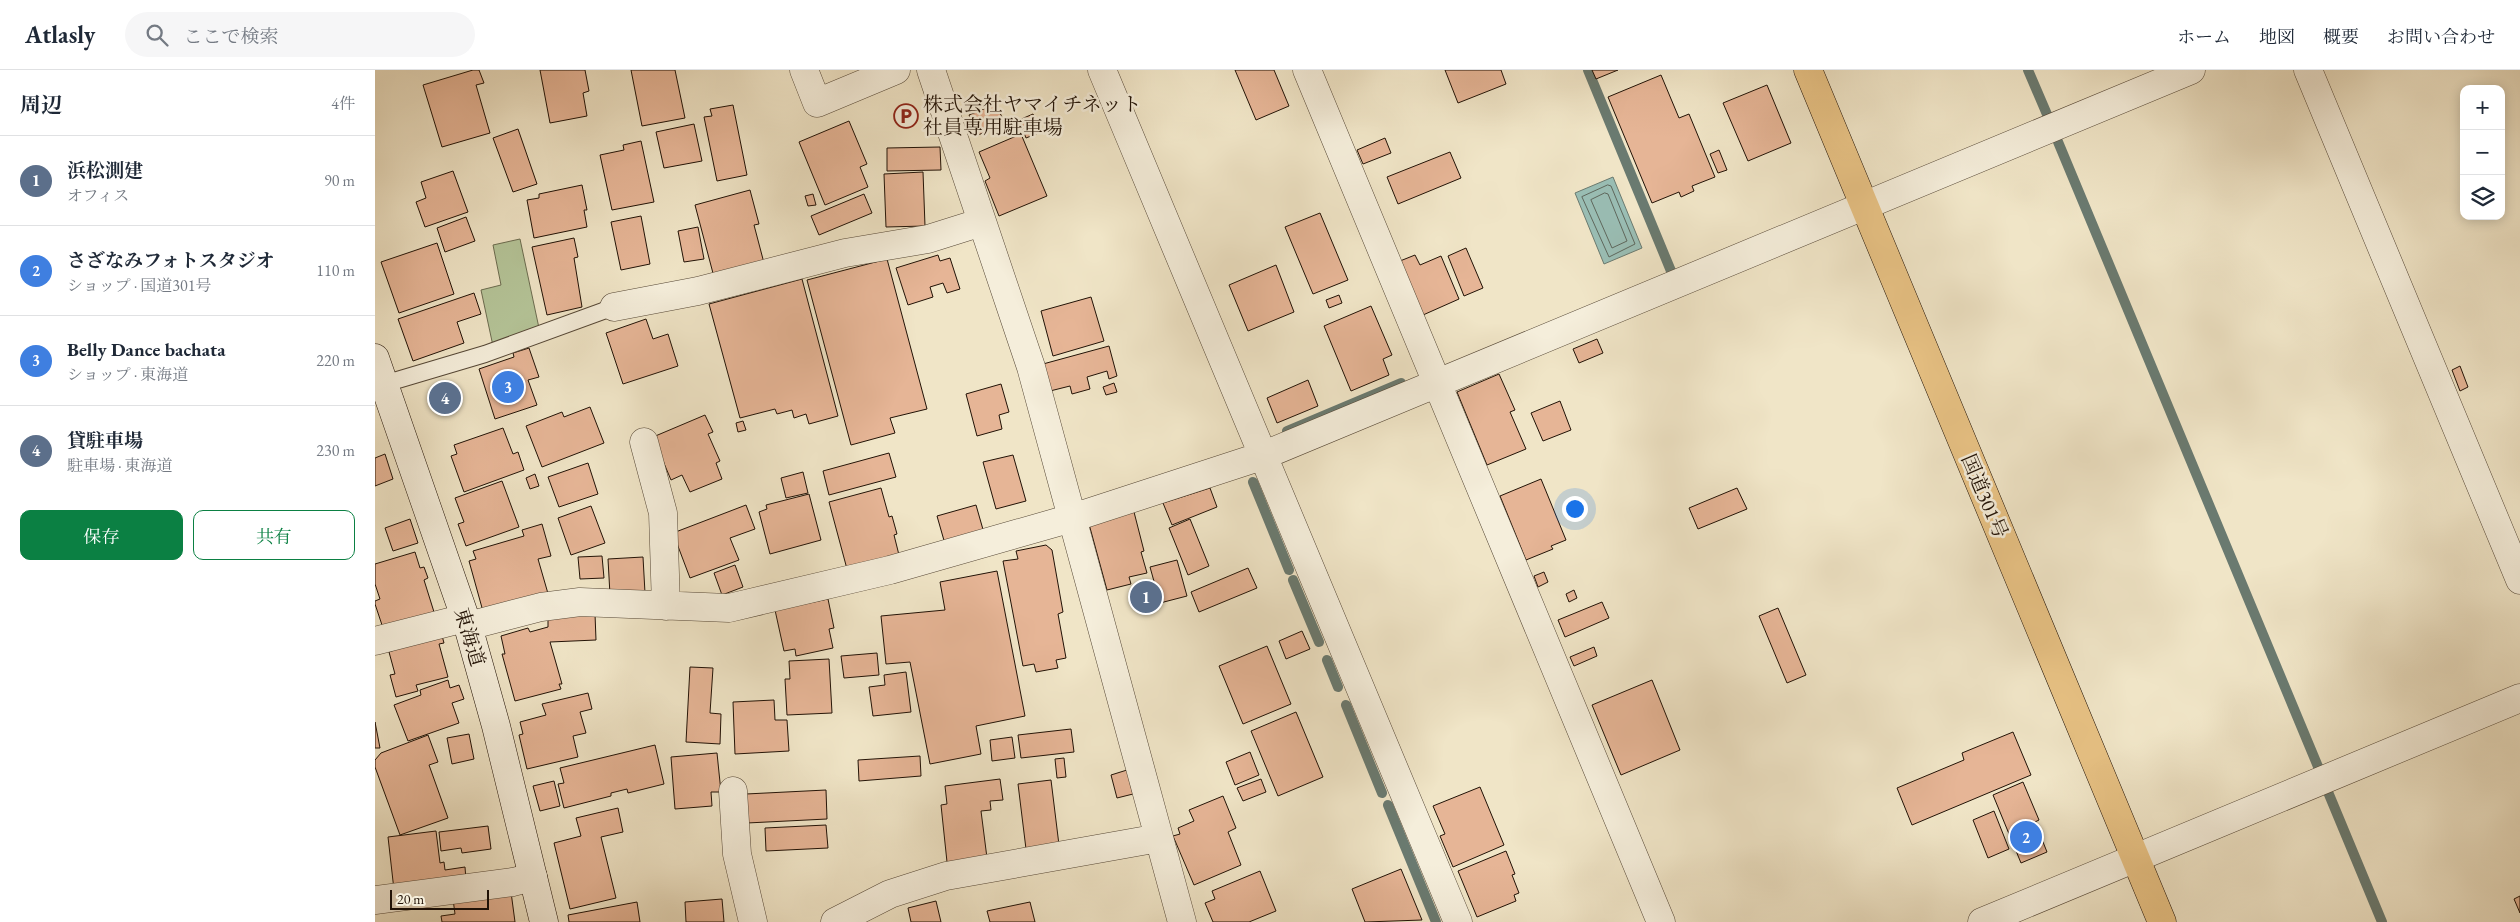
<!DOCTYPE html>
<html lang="ja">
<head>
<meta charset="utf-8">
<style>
	:root { --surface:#fff; --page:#f6f6f7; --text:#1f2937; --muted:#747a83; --line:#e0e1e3; --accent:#0b8043 }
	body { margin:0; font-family:"EB Garamond","Noto Serif JP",serif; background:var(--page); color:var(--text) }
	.controls { position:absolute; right:15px; top:15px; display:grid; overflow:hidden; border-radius:10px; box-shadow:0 2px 12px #0003 }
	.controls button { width:45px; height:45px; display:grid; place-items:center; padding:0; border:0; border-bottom:1px solid var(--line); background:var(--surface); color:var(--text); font:25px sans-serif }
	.scale { position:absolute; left:15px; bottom:12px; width:99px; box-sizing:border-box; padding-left:5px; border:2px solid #211206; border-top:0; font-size:14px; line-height:18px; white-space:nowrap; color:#211206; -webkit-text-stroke:4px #f5eedb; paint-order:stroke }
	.you { position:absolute; left:1199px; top:438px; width:18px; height:18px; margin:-12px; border:4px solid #fff; border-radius:50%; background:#1a73e8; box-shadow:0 0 0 8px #1a73e833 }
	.badge { display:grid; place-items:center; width:32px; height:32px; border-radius:50%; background:var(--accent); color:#fff; font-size:16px; font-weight:700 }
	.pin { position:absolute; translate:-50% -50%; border:2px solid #fff; box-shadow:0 1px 5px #0006 }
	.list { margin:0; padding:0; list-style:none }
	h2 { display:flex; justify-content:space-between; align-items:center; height:65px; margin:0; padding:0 20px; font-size:21px }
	h2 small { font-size:16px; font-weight:400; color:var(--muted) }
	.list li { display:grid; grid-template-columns:32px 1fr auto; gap:15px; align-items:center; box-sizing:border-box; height:90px; padding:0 20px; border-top:1px solid var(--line) }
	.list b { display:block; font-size:19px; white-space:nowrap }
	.list p { margin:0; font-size:16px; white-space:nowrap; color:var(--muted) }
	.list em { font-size:16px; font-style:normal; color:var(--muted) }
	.actions { display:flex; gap:10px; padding:15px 20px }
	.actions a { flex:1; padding:11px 0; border:1px solid var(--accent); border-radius:10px; text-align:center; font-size:18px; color:var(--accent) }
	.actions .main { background:var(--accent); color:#fff }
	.icon { flex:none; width:28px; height:28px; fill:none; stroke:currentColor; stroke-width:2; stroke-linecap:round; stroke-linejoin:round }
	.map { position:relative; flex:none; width:2145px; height:852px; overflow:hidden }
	header { display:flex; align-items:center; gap:30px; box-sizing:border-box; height:70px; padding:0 25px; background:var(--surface); border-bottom:1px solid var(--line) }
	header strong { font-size:24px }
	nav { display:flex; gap:28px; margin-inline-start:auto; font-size:18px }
	.search { width:350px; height:45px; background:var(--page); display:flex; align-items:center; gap:12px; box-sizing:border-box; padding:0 18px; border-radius:28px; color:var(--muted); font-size:19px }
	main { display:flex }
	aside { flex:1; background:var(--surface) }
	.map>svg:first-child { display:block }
	.green { fill:#b5c599; stroke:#6b6c50 }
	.water { fill:#9abfb6; stroke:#6a7a70 }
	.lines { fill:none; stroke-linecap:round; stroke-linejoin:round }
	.shore { stroke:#5e685e; stroke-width:1 }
	.stream { stroke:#6a7a70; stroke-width:10 }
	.building { fill:#e6b596; stroke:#211206 }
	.lane-casing { stroke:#554736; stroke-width:18 }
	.street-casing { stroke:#554736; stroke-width:29 }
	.secondary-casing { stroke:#211206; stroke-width:29 }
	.highway-casing { stroke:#211206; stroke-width:29 }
	.lane { stroke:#f5eedb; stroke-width:16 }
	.street { stroke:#f5eedb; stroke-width:28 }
	.secondary { stroke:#f5eedb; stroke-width:28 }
	.highway { stroke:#e8c284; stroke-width:28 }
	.labels { text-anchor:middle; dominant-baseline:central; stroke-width:5; stroke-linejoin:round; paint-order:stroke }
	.poi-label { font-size:20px; fill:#211206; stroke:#f5eedb; text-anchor:start }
	.street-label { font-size:20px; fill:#211206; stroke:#f5eedb }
</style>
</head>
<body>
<header>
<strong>Atlasly</strong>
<div class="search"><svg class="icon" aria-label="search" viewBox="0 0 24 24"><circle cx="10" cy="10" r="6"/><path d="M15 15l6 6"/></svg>ここで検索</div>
<nav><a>ホーム</a><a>地図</a><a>概要</a><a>お問い合わせ</a></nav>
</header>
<main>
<aside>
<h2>周辺<small>4件</small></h2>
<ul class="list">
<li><span class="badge" style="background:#5c6f8a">1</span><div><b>浜松測建</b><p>オフィス</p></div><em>90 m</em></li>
<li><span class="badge" style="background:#3f7fe0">2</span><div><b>さざなみフォトスタジオ</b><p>ショップ · 国道301号</p></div><em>110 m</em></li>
<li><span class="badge" style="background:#3f7fe0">3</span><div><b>Belly Dance bachata</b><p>ショップ · 東海道</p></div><em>220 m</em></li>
<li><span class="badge" style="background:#5c6f8a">4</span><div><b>貸駐車場</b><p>駐車場 · 東海道</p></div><em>230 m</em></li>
</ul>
<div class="actions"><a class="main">保存</a><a>共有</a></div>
</aside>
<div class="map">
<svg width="2145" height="852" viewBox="0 0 2145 852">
	<rect width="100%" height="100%" fill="#f0e5c7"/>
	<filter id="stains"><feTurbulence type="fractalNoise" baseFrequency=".004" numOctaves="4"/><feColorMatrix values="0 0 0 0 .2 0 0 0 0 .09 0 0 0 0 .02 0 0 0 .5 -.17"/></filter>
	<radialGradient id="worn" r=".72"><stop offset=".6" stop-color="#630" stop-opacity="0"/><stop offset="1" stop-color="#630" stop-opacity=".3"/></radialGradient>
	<!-- green -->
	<path class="green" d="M145 169 164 258 118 276 106 220 126 215 118 175Z"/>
	<!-- water -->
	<path class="water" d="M1238 107 1267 178 1229 194 1200 123Z"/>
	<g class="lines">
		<!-- shore -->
		<path class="shore" d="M1233 115 1236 116 1260 174 1234 187 1207 127Z
			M1230 123 1233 124 1252 171 1237 178 1216 130Z"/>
		<!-- stream -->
		<path class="stream" d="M1213 0 1296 201
			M1653 0 1674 49
			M1681 67 1944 699
			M912 361 1026 313
			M878 412 914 500
			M918 510 944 572
			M952 590 963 617
			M971 635 1007 723
			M1953 722 2007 852
			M1013 735 1061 852"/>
	</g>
	<!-- building -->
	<path class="building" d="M98 0H104L109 13 101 15 115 63 67 77 48 15Z
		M165 0H210L214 21 208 23 212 46 175 53Z
		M256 0H300L310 48 267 56Z
		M860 0H899L914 36 881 50Z
		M1070 0H1126L1131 14 1083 33Z
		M1217 0H1243L1221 9Z
		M1286 5 1304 48 1314 44 1340 107 1317 116 1319 121 1306 127 1304 122 1277 133 1233 27Z
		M1392 15 1416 73 1373 91 1348 33Z
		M621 34 630 54 603 65 594 45Z
		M358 35 372 105 342 111 329 47 337 46 335 39Z
		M658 44 666 62 651 68 644 50Z
		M474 51 492 94 485 97 493 117 450 135 424 72Z
		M319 54 327 91 289 98 281 62Z
		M143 59 162 114 138 122 118 68Z
		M646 64 672 126 624 146 610 111 615 108 604 82Z
		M1010 68 1016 83 988 94 982 80Z
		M266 71 279 132 237 140 225 85 249 80 248 75Z
		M565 77 566 100 512 101V78Z
		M1344 80 1352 100 1343 103 1335 84Z
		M1075 82 1086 108 1023 134 1012 107Z
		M78 101 93 142 50 157 41 132 51 128 46 112Z
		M548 102 550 156 511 157 509 104Z
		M207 115 212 140H209L212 157 159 168 152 130 164 128V124Z
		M375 120 384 154 379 155 389 193 339 207 320 135Z
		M438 124 441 135 433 136 430 126Z
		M489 124 497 143 444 165 436 146Z
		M945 143 973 210 938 224 910 157Z
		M266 146 275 194 246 200 236 152Z
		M91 147 100 171 70 182 62 158Z
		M323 157 329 189 309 192 303 161Z
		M199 168 203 187 199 188 207 237 172 245 157 177Z
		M62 173 79 224 24 243 6 192Z
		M1091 178 1108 218 1089 226 1073 186Z
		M563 185 565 191 575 188 585 219 572 223 568 213 555 217 558 227 533 235 521 198Z
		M1040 185 1045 195 1066 186 1084 229 1048 245 1025 191Z
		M512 189 552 339 515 348 520 363 476 375 432 210Z
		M901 195 919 242 873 261 854 215Z
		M427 209 463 346 434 354 431 344 419 348 417 340 402 344 400 339 365 348 334 234Z
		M99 223 106 244 82 252 89 273 38 291 23 249Z
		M964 225 967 233 954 238 951 230Z
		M716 227 729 271 678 286 666 241Z
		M996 236 1017 285 1008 289 1014 305 976 321 949 256Z
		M271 249 278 269 293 264 303 296 248 314 231 263Z
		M1222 269 1228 283 1204 293 1198 279Z
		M734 276 742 306 734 309 732 301 712 307 715 319 697 324 695 316 675 321 668 294Z
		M154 278 164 307 153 310 162 335 120 349 104 299 139 287 138 283Z
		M2085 296 2093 317 2085 321 2077 300Z
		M1124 304 1140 340 1135 342 1151 379 1112 395 1082 322Z
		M933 310 943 336 902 353 892 328Z
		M739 313 742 322 731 325 728 317Z
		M626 314 634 342 624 345 627 359 602 366 591 324Z
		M1185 331 1196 360 1168 371 1156 343Z
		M215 337 229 373 167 397 151 356 187 342 189 347Z
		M330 345 338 362 333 364 345 391 341 393 347 409 315 422 307 405 296 410 278 367Z
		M368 351 371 360 363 362 361 353Z
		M128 358 138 384 143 382 149 400 89 422 76 386 82 384 79 375Z
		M514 383 521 407 454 425 448 401Z
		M10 384 18 409 0 416V388Z
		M638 385 651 431 621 439 608 392Z
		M213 393 223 424 184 437 173 407Z
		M428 402 433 423 411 428 406 408Z
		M160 404 164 416 155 419 151 408Z
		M1166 409 1191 470 1176 476 1178 479 1151 490 1125 426Z
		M127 411 144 457 91 476 83 454 89 452 80 428Z
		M506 418 514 447 517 446 522 464 519 465 524 485 472 499 454 432Z
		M835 418 842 437 797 455 788 433Z
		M1362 418 1372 439 1323 459 1314 438Z
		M434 424 446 470 395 484 384 442 392 439 391 435Z
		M371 435 380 459 355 468 364 490 315 508 298 463Z
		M601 435 609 463 570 474 562 446Z
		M216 436 230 473 196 485 183 448Z
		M759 442 769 481 766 482 772 503 754 507 756 514 732 520 714 454Z
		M35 449 43 473 18 481 10 458Z
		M815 449 834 496 813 505 794 458Z
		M167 454 176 486 163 489 174 527 109 545 94 491 101 489 98 481 149 466 147 460Z
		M671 475 677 480 688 542 683 544 691 588 681 590 683 598 661 602 659 594 648 596 628 491 643 489 641 481Z
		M40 482 45 498 49 497 53 508 49 510 59 542 8 558 0 534V531L5 529 0 514V494Z
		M227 486 229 508 205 509 203 487Z
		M268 487 270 523 235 525 233 489Z
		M802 490 812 526 785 533 775 497Z
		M360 495 368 517 347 525 339 503Z
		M873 498 882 518 824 542 816 522Z
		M622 501 650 646 601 656 606 684 555 694 535 592 511 594 506 546 570 540 565 512Z
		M1169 502 1173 512 1163 517 1159 506Z
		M772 514 778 538 769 541 762 516Z
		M1199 520 1202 528 1194 532 1191 524Z
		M453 529 459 558 454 559 458 578 421 586 420 579 409 581 400 540Z
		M1227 532 1234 548 1190 567 1183 550Z
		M1403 538 1431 605 1412 613 1384 546Z
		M220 544 221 570 175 572 187 614H184L186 619 140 631 127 584H130L126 566 153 558 155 562 173 557V546Z
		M927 561 935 579 911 589 904 571Z
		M66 562 69 573 64 574 73 607 41 615 43 621 21 627 15 605 20 604 14 582Z
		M892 576 916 634 868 654 844 596Z
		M1219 577 1222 586 1199 596 1195 587Z
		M502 583 504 605 469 608 466 586Z
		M454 589 457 643 412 645 410 609H415L414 591Z
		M315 597 338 598 335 643 346 644 345 674 311 672Z
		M531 602 536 642 498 646 494 617 510 615 509 605Z
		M73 610 75 618 84 615 89 629 77 633 84 653 33 671 19 635 46 625 45 620Z
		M1277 610 1305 680 1246 705 1217 635Z
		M213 623 217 639 205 642 211 663 198 666 203 687 152 699 144 665 148 664 145 652 171 645 167 634Z
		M399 630 400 650H412L414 681 360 684 358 632Z
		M921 642 948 707 903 726 876 661Z
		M0 652 5 678H0Z
		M696 659 699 682 646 688 643 665Z
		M1638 662 1656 705 1537 755 1522 718 1589 690 1587 683Z
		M94 664 99 689 77 694 72 668Z
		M53 665 63 692 54 695 73 748 25 765 0 697V690L6 683Z
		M637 667 640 688 617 691 615 670Z
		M280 675 289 714 253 723 252 719 236 723V726L189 738 183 714 189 713 185 698Z
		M875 682 884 705 860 715 851 692Z
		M342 683 346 722H336L337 736 300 739 296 687Z
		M545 686 546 706 484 711 483 690Z
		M689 688 691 707 682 708 680 689Z
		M752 700 758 724 742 728 736 705Z
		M625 709 628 730 615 731 616 740 606 741 612 788 572 792 566 735 572 734 570 716Z
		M886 709 891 722 868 731 862 718Z
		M676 710 684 775 651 779 643 714Z
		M179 711 185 736 165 741 158 716Z
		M1648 712 1664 750 1660 752 1672 782 1646 793 1618 725Z
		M1105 717 1129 775 1078 797 1065 766 1070 764 1058 736Z
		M451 720 452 749 372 753 371 724Z
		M848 726 861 758 853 762 866 795 819 815 798 766 805 764 803 758 819 751 814 740Z
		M243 738 248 762 226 767 241 828 195 839 179 773 206 766 201 748Z
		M1619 741 1634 779 1613 788 1598 750Z
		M451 755 453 778 391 781 390 758Z
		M113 756 116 779 87 783 86 778 66 781 64 762Z
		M61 761 65 793 69 792 70 800 90 797 91 810 19 820 13 767Z
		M1131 781 1140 804 1137 805 1144 823 1139 825 1141 831 1102 847 1083 801Z
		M1026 799 1047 850 990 852 977 819Z
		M885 801 901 841 874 852H838L830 833 840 829 837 821Z
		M136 822 140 852H67L66 846 80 844 78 829Z
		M2145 826V843L2139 829Z
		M347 829 349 852H311L310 832Z
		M561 831 566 852H536L533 838Z
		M262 832 265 852H194L193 845Z
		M655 832 660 852H615L612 841Z"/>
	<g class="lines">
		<!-- lane casing -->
		<g class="lane-casing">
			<path id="lane" d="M9 314 110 284 239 237"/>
		</g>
		<!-- street casing -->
		<g class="street-casing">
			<path id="street" d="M429 0 442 33 521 0
				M556 0 656 297 807 852
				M727 0 1083 852
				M932 0 1286 852
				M1933 0 2145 510
				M239 237 323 221 470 183 553 169 607 152
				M269 372 288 443 291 536
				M93 556 166 537 205 532 354 538 515 500 697 448 887 386 1816 0
				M0 571 90 548
				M358 721 362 784 378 852
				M0 830 138 812 158 807
				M460 852 515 824 571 806 784 768
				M1607 852 2145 628"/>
		</g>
		<!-- secondary casing -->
		<g class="secondary-casing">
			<path id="secondary" d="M0 288 93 556 121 656 169 852"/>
		</g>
		<!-- highway casing -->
		<g class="highway-casing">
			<path id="highway" d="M1433 0 1787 852"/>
		</g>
		<!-- lane -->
		<use href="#lane" class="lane"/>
		<!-- street -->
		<use href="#street" class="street"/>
		<!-- secondary -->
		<use href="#secondary" class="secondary"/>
		<!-- highway -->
		<use href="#highway" class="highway"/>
	</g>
	<!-- icons -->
	<defs>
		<g id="parking-ring" transform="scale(1.25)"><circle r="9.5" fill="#f5eedb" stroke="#8f2418" stroke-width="1.5"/><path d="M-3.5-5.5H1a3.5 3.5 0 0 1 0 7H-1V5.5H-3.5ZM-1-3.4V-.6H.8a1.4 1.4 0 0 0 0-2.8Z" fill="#8f2418"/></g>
	</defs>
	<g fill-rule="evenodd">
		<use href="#parking-ring" x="531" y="46"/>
	</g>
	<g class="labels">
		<!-- poi labels -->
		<g class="poi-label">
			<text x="548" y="34">株式会社ヤマイチネット<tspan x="548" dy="23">社員専用駐車場</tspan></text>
		</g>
		<!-- street labels -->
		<g class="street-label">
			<text transform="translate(1610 426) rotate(67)">国道301号</text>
			<text transform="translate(95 567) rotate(73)">東海道</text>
		</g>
	</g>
	<rect width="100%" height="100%" filter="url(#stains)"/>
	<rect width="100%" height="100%" fill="url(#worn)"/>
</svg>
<div class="controls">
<button>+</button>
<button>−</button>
<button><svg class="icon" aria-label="layers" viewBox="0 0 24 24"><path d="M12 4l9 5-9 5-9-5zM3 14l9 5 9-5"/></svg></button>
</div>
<div class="scale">20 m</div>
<div class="you"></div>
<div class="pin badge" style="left:771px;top:527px;background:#5c6f8a">1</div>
<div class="pin badge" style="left:1651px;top:767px;background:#3f7fe0">2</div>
<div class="pin badge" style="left:133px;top:317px;background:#3f7fe0">3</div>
<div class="pin badge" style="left:70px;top:328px;background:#5c6f8a">4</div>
</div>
</main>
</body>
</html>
